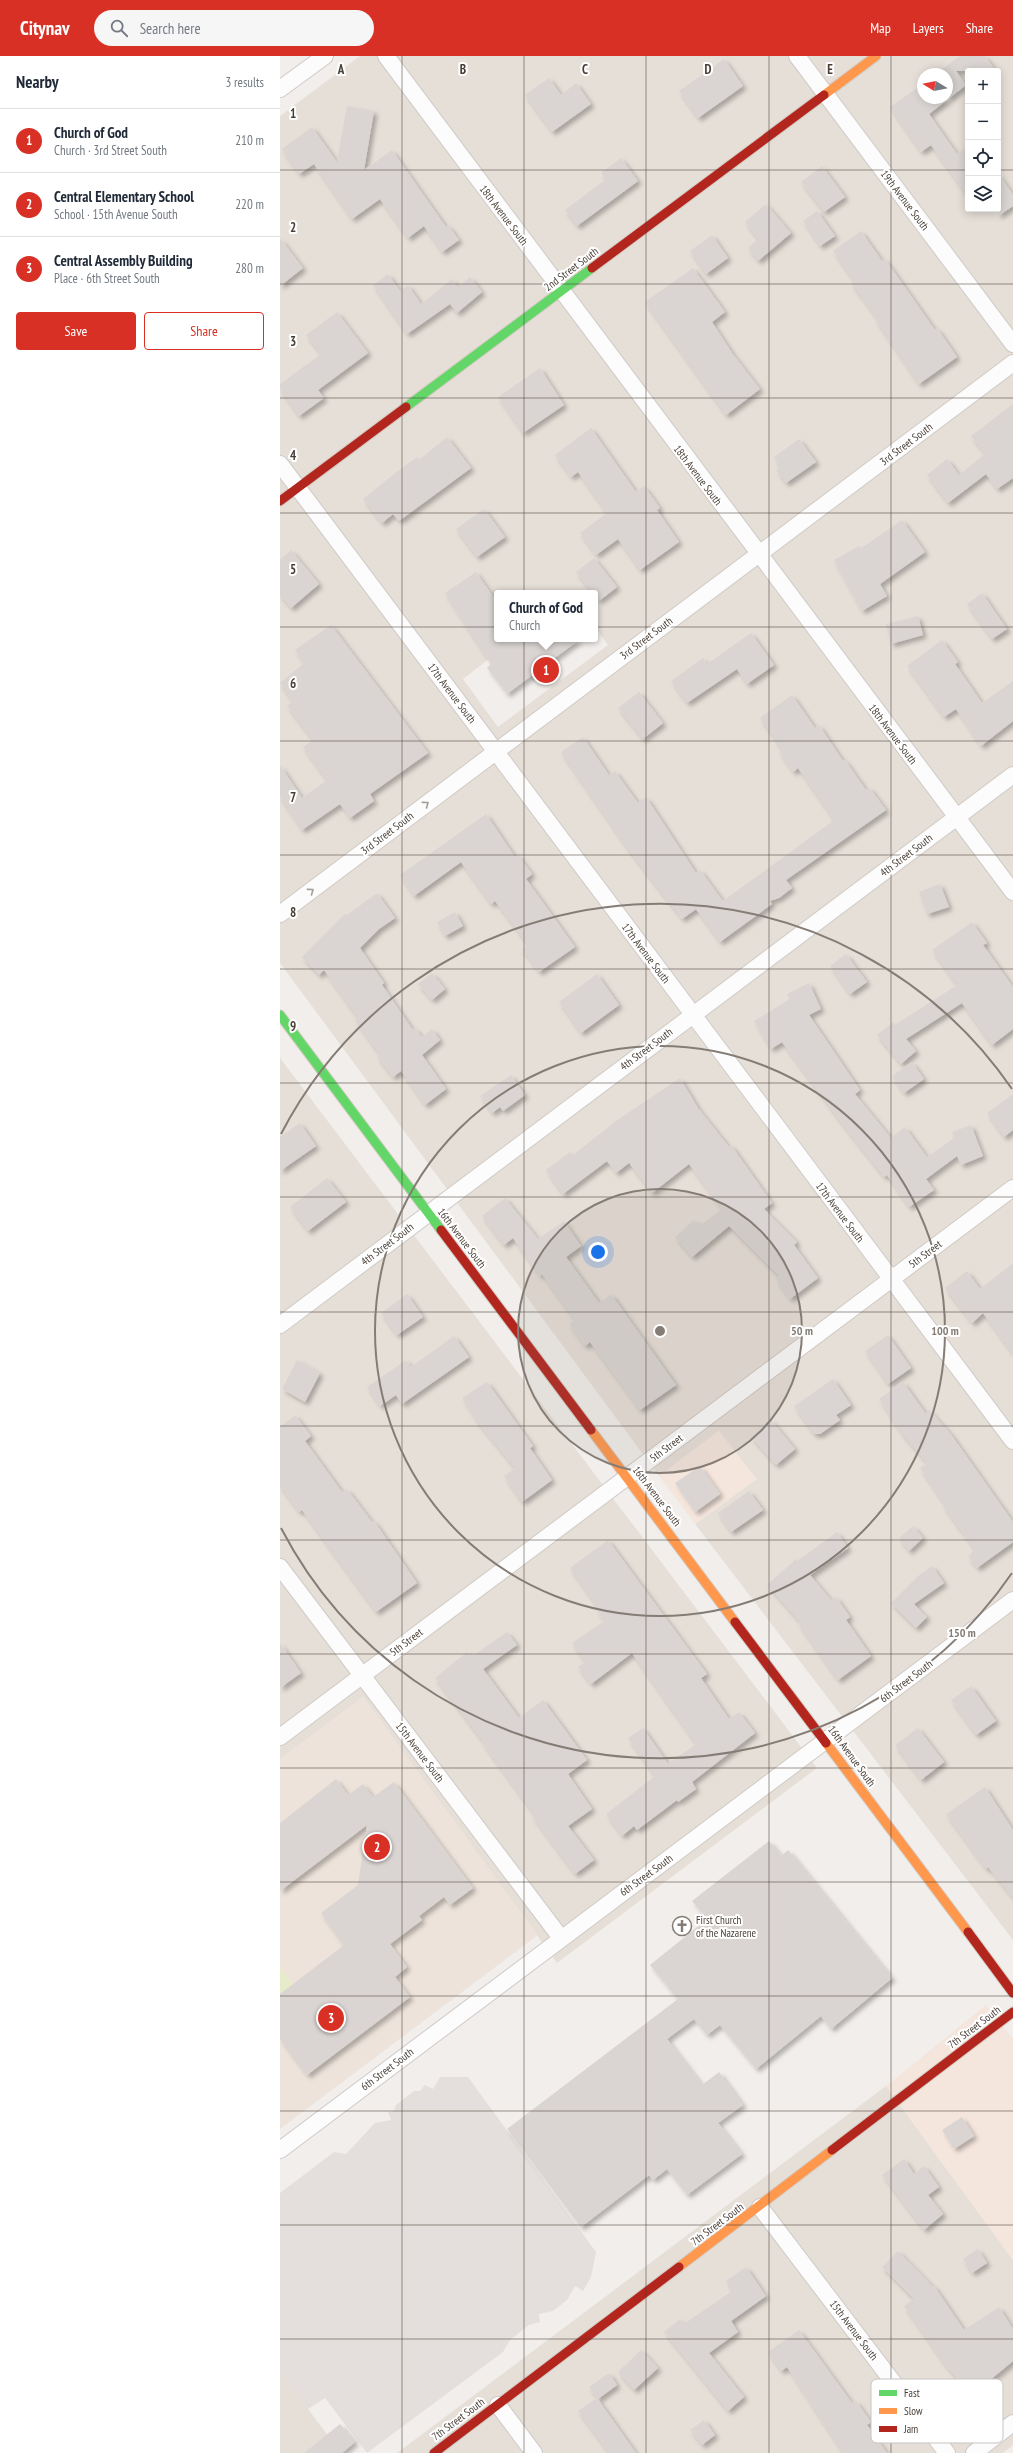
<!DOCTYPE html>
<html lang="en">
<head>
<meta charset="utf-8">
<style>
	:root { --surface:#fff; --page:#f6f6f7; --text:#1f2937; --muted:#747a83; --line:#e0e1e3; --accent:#d93025 }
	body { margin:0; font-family:"PT Sans Narrow",sans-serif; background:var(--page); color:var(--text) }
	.controls { position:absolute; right:12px; top:12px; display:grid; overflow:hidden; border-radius:4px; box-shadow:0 2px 10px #0003 }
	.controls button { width:36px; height:36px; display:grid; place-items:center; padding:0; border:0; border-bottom:1px solid var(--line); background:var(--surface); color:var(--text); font:20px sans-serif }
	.compass { position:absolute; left:637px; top:12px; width:36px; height:36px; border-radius:50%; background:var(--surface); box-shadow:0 2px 10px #0003; rotate:280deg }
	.you { position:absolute; left:318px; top:1196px; width:14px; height:14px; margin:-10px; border:3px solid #fff; border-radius:50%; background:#1a73e8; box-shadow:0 0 0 6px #1a73e833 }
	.badge { display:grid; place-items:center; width:26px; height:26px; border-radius:50%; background:var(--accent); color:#fff; font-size:13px; font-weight:700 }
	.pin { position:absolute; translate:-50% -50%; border:2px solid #fff; box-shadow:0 1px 4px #0006 }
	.popup { position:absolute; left:214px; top:534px; width:104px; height:52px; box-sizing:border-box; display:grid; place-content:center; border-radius:4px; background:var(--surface); filter:drop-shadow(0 1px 3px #0005); font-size:13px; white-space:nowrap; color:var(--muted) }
	.popup b { font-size:15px; color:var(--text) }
	.popup::after { content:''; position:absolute; left:50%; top:100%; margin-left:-8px; border:8px solid transparent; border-top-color:var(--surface) }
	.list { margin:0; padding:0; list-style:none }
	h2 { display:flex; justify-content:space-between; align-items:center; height:52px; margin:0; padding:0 16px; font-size:17px }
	h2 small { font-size:13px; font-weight:400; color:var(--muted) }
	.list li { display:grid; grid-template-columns:26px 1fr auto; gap:12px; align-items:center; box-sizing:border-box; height:64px; padding:0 16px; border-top:1px solid var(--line) }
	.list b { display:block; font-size:15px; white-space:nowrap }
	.list p { margin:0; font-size:13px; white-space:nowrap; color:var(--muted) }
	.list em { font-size:13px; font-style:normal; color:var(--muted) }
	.actions { display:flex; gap:8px; padding:12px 16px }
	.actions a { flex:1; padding:9px 0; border:1px solid var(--accent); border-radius:4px; text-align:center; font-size:14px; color:var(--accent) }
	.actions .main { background:var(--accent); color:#fff }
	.icon { flex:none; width:22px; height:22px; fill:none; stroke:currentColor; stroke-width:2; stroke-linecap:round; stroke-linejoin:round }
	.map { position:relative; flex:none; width:733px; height:2397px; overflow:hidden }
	header { display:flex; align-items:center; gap:24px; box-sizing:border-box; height:56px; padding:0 20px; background:var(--accent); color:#fff }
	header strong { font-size:19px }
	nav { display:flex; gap:22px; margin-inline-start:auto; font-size:14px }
	.search { width:280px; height:36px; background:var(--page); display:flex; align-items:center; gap:10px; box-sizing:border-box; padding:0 14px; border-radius:22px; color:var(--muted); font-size:15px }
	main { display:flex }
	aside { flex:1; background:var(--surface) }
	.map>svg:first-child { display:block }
	.residential { fill:#e6dfd8; fill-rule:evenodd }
	.commercial { fill:#f5e6dd }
	.education { fill:#ede3da }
	.green { fill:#e6ecca }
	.parking { fill:#e4dfdc }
	.building { fill:#dad5d2; filter:url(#shadow) }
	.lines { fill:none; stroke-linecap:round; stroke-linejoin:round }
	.street-casing { stroke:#cfcac7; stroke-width:18 }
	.fast-casing { stroke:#d3cbc3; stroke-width:11 }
	.slow-casing { stroke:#d3cbc3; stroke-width:11 }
	.jam-casing { stroke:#d3cbc3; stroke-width:11 }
	.street { stroke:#fdfcfc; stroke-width:16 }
	.fast { stroke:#63d668; stroke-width:9 }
	.slow { stroke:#ff974d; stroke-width:9 }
	.jam { stroke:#b3261e; stroke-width:9 }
	.oneway { stroke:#a29d99 }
	.grid { fill:none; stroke:#483e36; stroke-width:1; stroke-opacity:0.55 }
	.ring { fill:none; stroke:#847c75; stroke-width:2 }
	.labels { text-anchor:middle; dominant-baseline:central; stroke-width:4; stroke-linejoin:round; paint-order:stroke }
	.street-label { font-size:11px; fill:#483e36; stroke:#fff }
	.poi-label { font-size:11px; fill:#483e36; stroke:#fff; text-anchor:start }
	.key { fill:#fff; stroke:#c8c5c3; stroke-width:1 }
	.key-label { font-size:11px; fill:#483e36 }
	.grid-label { font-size:13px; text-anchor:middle; font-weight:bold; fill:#483e36; stroke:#fff; stroke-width:4; stroke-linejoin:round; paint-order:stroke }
	.centre { fill:#847c75; stroke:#fff; stroke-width:2 }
	.ring-label { font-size:12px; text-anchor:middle; font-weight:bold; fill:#847c75; stroke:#fff; stroke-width:4; stroke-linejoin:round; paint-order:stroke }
</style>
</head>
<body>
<header>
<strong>Citynav</strong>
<div class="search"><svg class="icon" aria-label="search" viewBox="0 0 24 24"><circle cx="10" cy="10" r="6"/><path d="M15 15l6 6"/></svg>Search here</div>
<nav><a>Map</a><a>Layers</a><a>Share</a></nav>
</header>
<main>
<aside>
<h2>Nearby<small>3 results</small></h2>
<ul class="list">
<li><span class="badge">1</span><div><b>Church of God</b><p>Church · 3rd Street South</p></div><em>210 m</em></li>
<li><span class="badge">2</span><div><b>Central Elementary School</b><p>School · 15th Avenue South</p></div><em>220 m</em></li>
<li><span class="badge">3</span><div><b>Central Assembly Building</b><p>Place · 6th Street South</p></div><em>280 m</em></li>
</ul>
<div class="actions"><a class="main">Save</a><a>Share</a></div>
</aside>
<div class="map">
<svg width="733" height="2397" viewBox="0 0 733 2397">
	<defs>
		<filter id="shadow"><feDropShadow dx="3.5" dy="3.5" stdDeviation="2" flood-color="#0004"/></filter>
	</defs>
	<rect width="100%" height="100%" fill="#f2eeeb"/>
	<!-- residential -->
	<path class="residential" d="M80 0H733V1884L415 1468 476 1423 439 1375 379 1420 0 907V60ZM688 15H718V153H688ZM643 18H667V42H643ZM217 537H315V571L328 589 218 671 183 623 235 583H217Z
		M0 1002 537 1712 277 1907 83 1641 0 1703Z
		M606 2030 733 2204V2389L723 2397H117Z
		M0 2315 28 2353 61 2397H0Z"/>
	<!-- commercial -->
	<path class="commercial" d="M439 1375 477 1423 415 1468 379 1420Z
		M706 1949 733 1983V2204L606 2030Z"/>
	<!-- education -->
	<path class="education" d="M83 1641 258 1879 0 2073V1703Z"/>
	<!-- green -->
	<path class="green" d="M0 1911 13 1928 0 1938Z"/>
	<!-- parking -->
	<path class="parking" d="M160 2021H188L316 2196 311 2221 303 2235 295 2230 287 2244 273 2255 259 2258 260 2266 249 2269 230 2284 223 2296 87 2397 45 2342 28 2353 0 2315V2137L54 2096 66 2098 95 2067 111 2064 108 2056 114 2055 116 2049 134 2035H140L145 2029 153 2033Z"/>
	<!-- building -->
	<path class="building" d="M680 0H705L716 15H676L686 29 649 58 677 98 688 90V141L651 89 641 96 610 51 643 28V42H667V18H656Z
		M444 3 463 30 418 62 399 35Z
		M269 22 281 39 296 27 311 48 272 76 245 39Z
		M67 50 94 55 84 114 112 94 166 171 168 169 179 184 162 196 144 170 128 182 100 143 72 163 34 108 19 118 2 93 32 71 57 106Z
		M341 102 358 125 297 170 285 154 326 123 321 117Z
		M542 110 565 141 544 156 521 126Z
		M718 117 733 139V150L718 160Z
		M486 148 511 177 478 205 468 192 478 183 465 166Z
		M537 155 555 180 540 190 523 165Z
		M581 175 602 205 605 203 655 274 657 272 677 301 639 328 595 263 597 262 571 227 574 225 553 195Z
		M432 179 448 202 426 218 410 195Z
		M0 182 23 212 0 230Z
		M413 212 445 256 432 266 452 297 480 333 446 359 365 246Z
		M108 218 120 235 128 229 141 248 172 223 178 231 190 221 202 236 177 257 170 248 127 278 93 229Z
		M57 256 88 297 38 334 44 342 19 360 0 333V328L41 298 26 279Z
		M260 312 284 349 243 377 218 341Z
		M733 348V422L717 433 706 418 668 447 647 419 667 403 679 419 705 398 691 380Z
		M311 372 356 436 364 430 380 452 377 454 399 486 360 514 338 483 316 499 300 477 327 457 298 416 291 421 275 399Z
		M167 381 191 412 119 465 113 458 102 467 83 443 114 418 137 401 139 404Z
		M519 383 536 406 506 427 496 414 501 411 494 401Z
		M204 453 225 481 197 501 176 473Z
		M622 464 645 496 600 528 607 540 582 555 554 504 579 490 580 493Z
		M11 494 39 528 11 552 0 539V504Z
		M314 502 337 531 319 545 296 516Z
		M196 516 217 546V583H300L227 638 207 612 211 608 165 537Z
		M702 537 727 573 712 583 687 548Z
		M638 560 643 579 611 588 606 568Z
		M51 569 148 697 90 738 94 745 70 762 60 748 22 774 0 741V709L22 742 47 724 23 691 33 684 7 650 13 646 0 627 24 607 15 594Z
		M471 577 494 609 467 628 457 613 407 647 391 625 423 602 427 608Z
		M662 584 678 606 675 608 702 647 733 625V665L701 690 676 653 664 661 627 610Z
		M359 636 383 667 363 683 338 652Z
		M512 639 535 672 539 669 563 705 565 704 586 734 589 731 606 754 506 824 512 832 499 842 490 845 492 848 440 886 416 853 402 863 347 792 281 696 303 681 329 719 335 715 358 747 366 741 416 817 420 814 443 845 553 765 549 760 551 759 518 712 513 716 499 696 502 693 480 662Z
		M206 758 235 801 238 799 252 818 246 823 295 891 259 916 242 893 248 889 215 845 211 848 181 806 134 840 120 819Z
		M660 828 669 851 647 858 639 836Z
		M97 837 115 862 99 873 80 892 104 927 102 929 133 974 135 972 142 981 152 973 160 984 142 999 166 1033 145 1049 121 1015 113 1021 97 1001 100 999 75 964 78 962 44 914 39 919 22 901 65 858 67 859Z
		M175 856 183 870 165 880 157 866Z
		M692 866 707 887 703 889 733 931V973L712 989 682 947 626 983 636 995 621 1008 597 979 613 966 615 969 677 929 652 894Z
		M566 898 587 926 570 938 550 910Z
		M152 917 165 933 152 944 138 928Z
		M317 918 339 949 301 977 279 946Z
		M529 927 541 953 529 959 580 1034 575 1038 611 1082 625 1071 647 1101 674 1082 672 1076 691 1069 703 1100 681 1109 677 1100 646 1123 654 1134 629 1151 607 1119 604 1121 562 1068 502 986 491 993 474 965 510 943 507 938Z
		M632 1006 644 1023 624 1037 612 1020Z
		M231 1019 245 1039 223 1055 220 1051 212 1057 200 1040Z
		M400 1022 418 1052 449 1091 451 1089 492 1147 484 1153 517 1186 514 1189 538 1222 510 1243 496 1223 499 1220 449 1170 412 1201 395 1181 414 1164 419 1170 442 1153 409 1108 372 1137 349 1107 336 1117 327 1105 283 1138 266 1114 290 1096 293 1099 336 1065Z
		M733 1038V1074L724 1081 707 1057Z
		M20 1067 36 1090 0 1115V1081Z
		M47 1122 66 1146 28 1175 10 1151Z
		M225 1142 258 1183 284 1165 301 1190 286 1201 319 1247 331 1238 396 1329 360 1354 310 1286 305 1290 289 1268 295 1264 262 1218 260 1220 233 1182 224 1189 202 1160Z
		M733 1207V1298L703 1257 692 1267 665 1232 687 1215 700 1233Z
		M127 1238 143 1261 117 1279 101 1257Z
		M608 1279 631 1312 608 1328 585 1295Z
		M174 1280 189 1301 122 1348 116 1339 100 1350 87 1331 126 1304 131 1311Z
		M17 1304 40 1317 25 1346 2 1333Z
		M553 1323 571 1349 556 1359 560 1364 540 1378H534L514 1350Z
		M207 1326 253 1390 250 1392 272 1424 242 1446 224 1420 235 1412 199 1368 182 1342Z
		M623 1326 646 1358 649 1354 670 1377 733 1466V1486L697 1512 688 1500 695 1494 663 1450 665 1449 640 1412 647 1407 622 1378 599 1343Z
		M15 1359 31 1380 25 1385 62 1436 67 1433 92 1466 94 1465 137 1527 96 1556 22 1454 19 1456 0 1430V1371Z
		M491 1364 515 1393 496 1409 471 1381Z
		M420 1410 440 1438 415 1456 395 1427Z
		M469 1435 483 1454 451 1476 438 1457Z
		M633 1470 643 1482 629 1495 619 1482Z
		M557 1476 568 1492 530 1519 551 1544 556 1541 570 1561 566 1564 591 1600 558 1624 518 1567 520 1566 487 1529 516 1503 517 1505Z
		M328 1484 427 1618 421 1622 449 1663 459 1656 475 1677 412 1726 416 1733 398 1746 397 1744 357 1774 354 1770 342 1780 326 1758 375 1720 348 1682 363 1672 388 1708 416 1688 352 1597 311 1628 298 1611 305 1606 292 1587 324 1565 317 1554 319 1553 290 1512Z
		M652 1510 664 1527 634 1548 647 1561 636 1572 611 1547 638 1520Z
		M227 1576 237 1589 203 1613 239 1662 263 1644 307 1704 288 1718 312 1753 288 1770 314 1804 295 1818 252 1760 254 1758 203 1688 204 1687 155 1622 187 1596 191 1601Z
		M0 1587 21 1617 0 1632Z
		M691 1630 716 1665 696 1679 671 1644Z
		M638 1672 664 1706 641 1724 615 1689Z
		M56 1723 68 1739 83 1728 93 1741 114 1726 193 1832 170 1849 164 1841 139 1860 142 1864 110 1888 127 1911 115 1921 130 1941 27 2019 0 1983V1938L64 1889 41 1857 78 1829 87 1769 0 1835V1767Z
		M705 1731 733 1774V1842L708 1811 706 1813 666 1758Z
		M489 1785 501 1800 508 1794 612 1922 551 1973 541 1960 476 2013 440 1969 427 1979 414 1963 387 1983 422 2029 439 2016 463 2049 438 2067 462 2098 407 2139 387 2113 373 2124 369 2119 301 2171 227 2073 398 1943 370 1909 427 1863 412 1845Z
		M682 2061 694 2080 674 2093 662 2074Z
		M624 2103 634 2118 644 2110 659 2131 648 2139 663 2158 644 2174 602 2119Z
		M698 2193 707 2207 692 2217 683 2203Z
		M618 2195 653 2231 654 2230 684 2274 719 2251 733 2273V2305L692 2339 666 2310 624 2250 634 2243 602 2211Z
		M466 2211 486 2240 451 2265 458 2276 429 2297 464 2341 448 2355 384 2276 400 2263 404 2268 452 2235 446 2225Z
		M519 2274 572 2347 576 2345 591 2366 587 2369 607 2397H563L507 2311 501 2315 488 2296Z
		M361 2294 378 2312 354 2334 338 2316Z
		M329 2317 337 2329 318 2343 309 2331Z
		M317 2342 356 2397H329L298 2355Z
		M424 2364 435 2379 422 2389 410 2374Z
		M60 2368 75 2386 62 2397H24Z"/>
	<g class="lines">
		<!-- street casing -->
		<g class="street-casing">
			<path id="street" d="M106 0 733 836
				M517 0 733 288
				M0 33 45 0
				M0 408 733 1385
				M0 858 733 307
				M0 1269 733 719
				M0 1511 281 1882
				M0 1681 733 1132
				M0 2094 733 1544
				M480 2151 667 2397
				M218 2349 254 2397
				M694 2397 733 2367"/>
		</g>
		<!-- fast casing -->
		<g class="fast-casing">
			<path id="fast" d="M126 351 312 212
				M0 959 161 1174"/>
		</g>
		<!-- slow casing -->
		<g class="slow-casing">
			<path id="slow" d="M544 39 596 0
				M311 1374 455 1566
				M546 1687 688 1876
				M399 2211 552 2094"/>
		</g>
		<!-- jam casing -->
		<g class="jam-casing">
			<path id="jam" d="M312 212 544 39
				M0 445 126 351
				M161 1174 311 1374
				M455 1566 546 1687
				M688 1876 733 1937
				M552 2094 733 1956
				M154 2397 399 2211"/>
		</g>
		<!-- street -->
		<use href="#street" class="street"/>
		<!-- fast -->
		<use href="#fast" class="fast"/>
		<!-- slow -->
		<use href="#slow" class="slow"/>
		<!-- jam -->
		<use href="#jam" class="jam"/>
	</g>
	<!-- one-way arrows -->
	<defs><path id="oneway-chevron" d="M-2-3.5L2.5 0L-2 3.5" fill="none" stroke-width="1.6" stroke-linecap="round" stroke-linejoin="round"/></defs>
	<g class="oneway">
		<use href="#oneway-chevron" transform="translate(146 748) rotate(-37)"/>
		<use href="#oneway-chevron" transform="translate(31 835) rotate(-37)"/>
	</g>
	<!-- grid -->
	<path class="grid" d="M122 0V2397M244 0V2397M366 0V2397M489 0V2397M611 0V2397M0 114H688M718 114H733M0 228H733M0 342H733M0 457H733M0 571H733M0 685H733M0 799H733M0 913H733M0 1027H733M0 1141H733M0 1256H733M0 1370H733M0 1484H733M0 1598H733M0 1712H733M0 1826H733M0 1940H733M0 2055H733M0 2169H733M0 2283H733"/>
	<!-- distance rings -->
	<circle cx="380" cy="1275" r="142" fill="#847c75" fill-opacity=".12"/>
	<g class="ring">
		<circle cx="380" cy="1275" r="142"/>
		<circle cx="380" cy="1275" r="285"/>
		<path d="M732 1517A427 427 0 0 1 1 1472M1 1078A427 427 0 0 1 732 1033"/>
	</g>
	<!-- icons -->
	<defs>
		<g id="church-ring" transform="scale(1)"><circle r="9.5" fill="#fff" stroke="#847c75" stroke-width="1.5"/><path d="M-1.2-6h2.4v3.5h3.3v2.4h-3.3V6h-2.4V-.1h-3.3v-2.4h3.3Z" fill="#847c75"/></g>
	</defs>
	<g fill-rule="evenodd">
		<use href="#church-ring" x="402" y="1870"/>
	</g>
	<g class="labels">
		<!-- street labels -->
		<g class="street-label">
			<text transform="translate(625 144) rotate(53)">19th Avenue South</text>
			<text transform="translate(224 159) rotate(53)">18th Avenue South</text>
			<text transform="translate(291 213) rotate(-37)">2nd Street South</text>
			<text transform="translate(626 388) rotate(-37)">3rd Street South</text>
			<text transform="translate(418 419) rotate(53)">18th Avenue South</text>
			<text transform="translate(366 582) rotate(-37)">3rd Street South</text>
			<text transform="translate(172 637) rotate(53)">17th Avenue South</text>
			<text transform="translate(613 678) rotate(53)">18th Avenue South</text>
			<text transform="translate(107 777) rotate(-37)">3rd Street South</text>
			<text transform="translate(626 799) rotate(-37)">4th Street South</text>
			<text transform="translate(366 897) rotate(53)">17th Avenue South</text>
			<text transform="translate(366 993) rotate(-37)">4th Street South</text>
			<text transform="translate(560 1156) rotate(53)">17th Avenue South</text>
			<text transform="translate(182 1182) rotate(53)">16th Avenue South</text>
			<text transform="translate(107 1188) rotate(-37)">4th Street South</text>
			<text transform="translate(645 1198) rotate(-37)">5th Street</text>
			<text transform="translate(386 1392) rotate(-37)">5th Street</text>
			<text transform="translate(377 1440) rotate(53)">16th Avenue South</text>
			<text transform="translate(126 1586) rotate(-37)">5th Street</text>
			<text transform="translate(626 1625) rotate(-37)">6th Street South</text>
			<text transform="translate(140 1696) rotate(53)">15th Avenue South</text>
			<text transform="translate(572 1700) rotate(54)">16th Avenue South</text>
			<text transform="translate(366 1819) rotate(-36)">6th Street South</text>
			<text transform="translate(694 1971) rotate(-37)">7th Street South</text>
			<text transform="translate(107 2013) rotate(-37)">6th Street South</text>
			<text transform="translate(437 2168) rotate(-37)">7th Street South</text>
			<text transform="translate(574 2274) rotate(53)">15th Avenue South</text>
			<text transform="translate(178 2363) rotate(-37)">7th Street South</text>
		</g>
		<!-- poi labels -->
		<g class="poi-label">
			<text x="416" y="1864">First Church<tspan x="416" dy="13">of the Nazarene</tspan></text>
		</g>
	</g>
	<!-- legend -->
	<rect x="591" y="2323" width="132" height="64" rx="6" class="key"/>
	<rect x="599" y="2334" width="18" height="6" fill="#63d668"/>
	<rect x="599" y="2352" width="18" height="6" fill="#ff974d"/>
	<rect x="599" y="2370" width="18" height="6" fill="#b3261e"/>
	<g class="key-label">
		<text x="624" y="2341">Fast</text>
		<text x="624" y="2359">Slow</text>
		<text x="624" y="2377">Jam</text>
	</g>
	<g class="grid-label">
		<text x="61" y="18">A</text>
		<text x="183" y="18">B</text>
		<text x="305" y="18">C</text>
		<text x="428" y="18">D</text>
		<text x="550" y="18">E</text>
		<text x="13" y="62">1</text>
		<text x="13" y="176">2</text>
		<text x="13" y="290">3</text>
		<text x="13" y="404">4</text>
		<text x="13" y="518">5</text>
		<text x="13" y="632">6</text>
		<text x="13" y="746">7</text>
		<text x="13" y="861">8</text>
		<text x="13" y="975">9</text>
	</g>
	<circle cx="380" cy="1275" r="6" class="centre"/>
	<g class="ring-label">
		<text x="522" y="1279">50 m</text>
		<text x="665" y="1279">100 m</text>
		<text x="682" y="1581">150 m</text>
	</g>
</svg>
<div class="controls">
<button>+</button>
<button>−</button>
<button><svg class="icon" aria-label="locate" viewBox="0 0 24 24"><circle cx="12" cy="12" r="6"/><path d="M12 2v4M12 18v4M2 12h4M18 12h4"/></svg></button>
<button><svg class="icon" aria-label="layers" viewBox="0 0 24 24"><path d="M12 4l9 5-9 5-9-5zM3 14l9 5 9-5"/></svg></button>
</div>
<svg class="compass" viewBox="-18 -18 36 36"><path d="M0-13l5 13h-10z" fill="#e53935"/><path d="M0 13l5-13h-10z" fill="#747a83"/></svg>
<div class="you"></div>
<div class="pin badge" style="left:266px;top:614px">1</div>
<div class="popup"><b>Church of God</b>Church</div>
<div class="pin badge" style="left:97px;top:1791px">2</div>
<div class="pin badge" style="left:51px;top:1962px">3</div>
</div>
</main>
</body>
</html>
